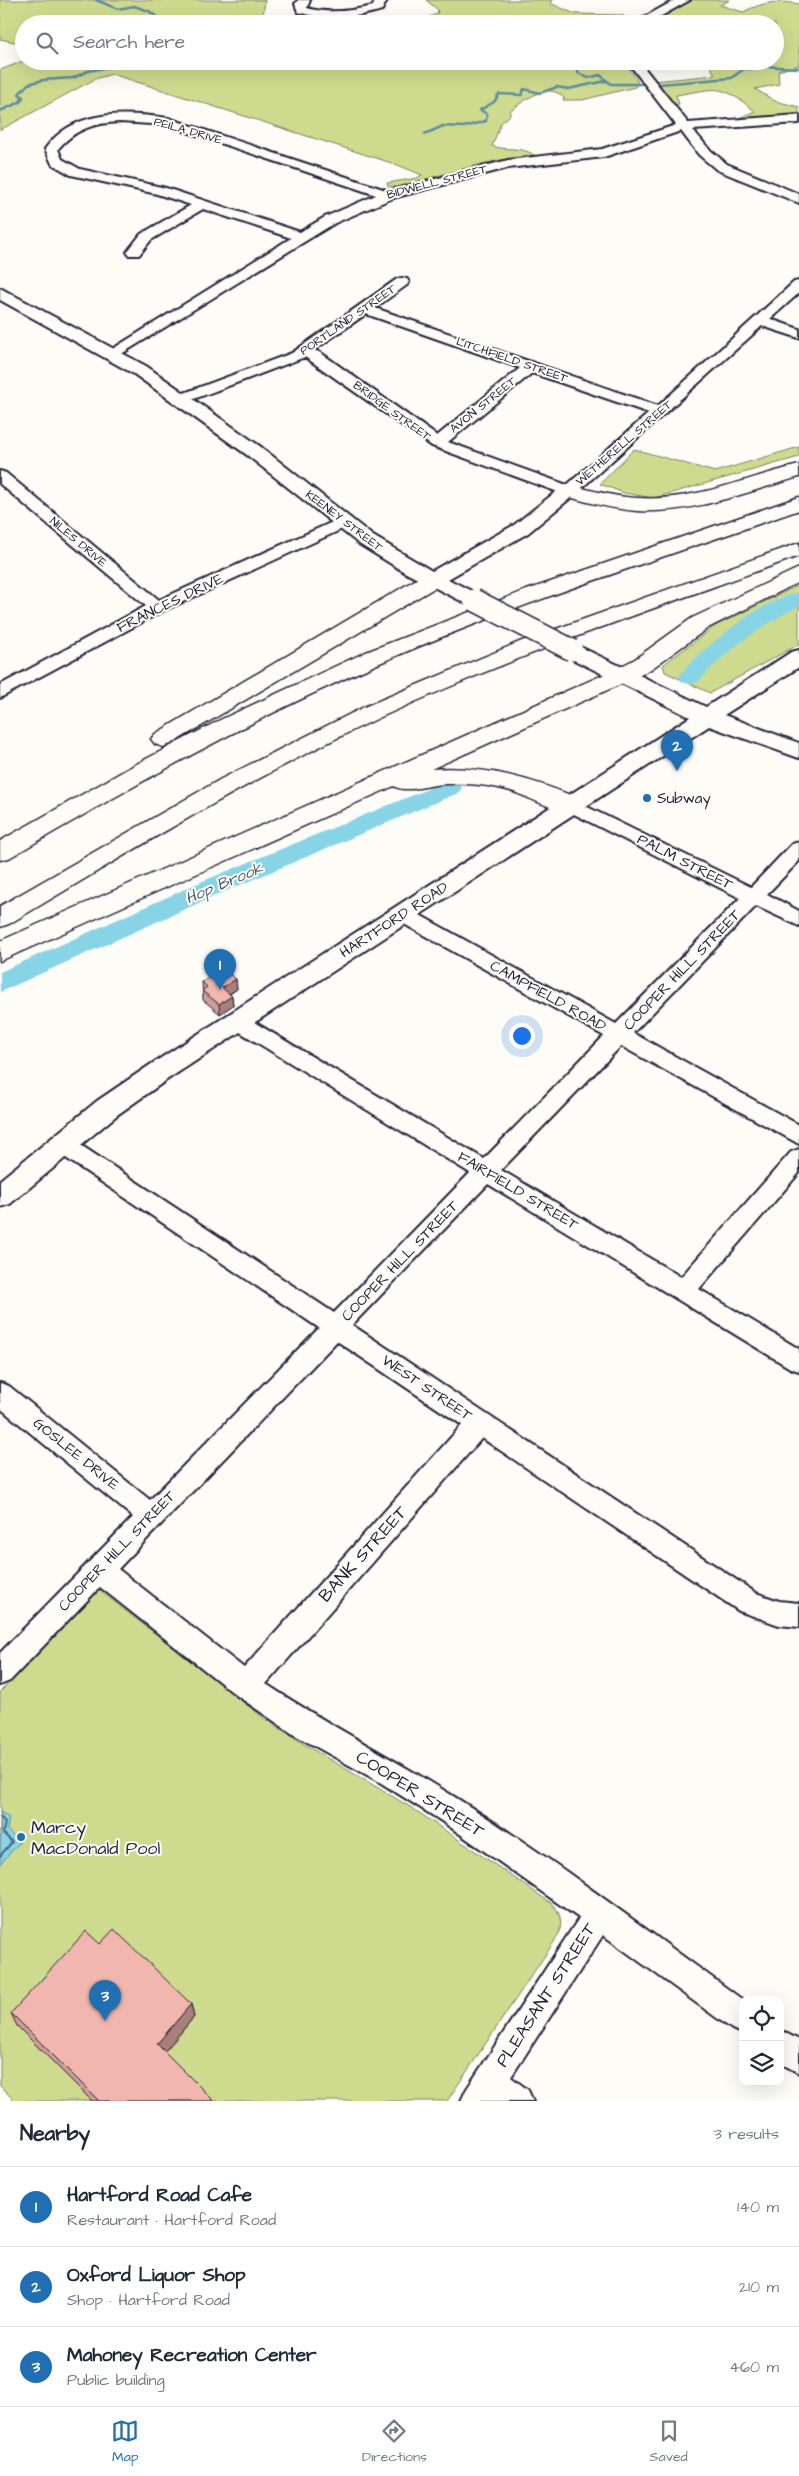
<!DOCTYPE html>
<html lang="en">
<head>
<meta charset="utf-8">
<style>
	:root { --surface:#fff; --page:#f6f6f7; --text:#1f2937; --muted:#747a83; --line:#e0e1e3; --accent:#1f6fb2 }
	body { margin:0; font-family:"Architects Daughter",sans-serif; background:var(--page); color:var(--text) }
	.controls { position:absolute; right:15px; bottom:15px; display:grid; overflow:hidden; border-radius:10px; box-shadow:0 5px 20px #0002 }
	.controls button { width:45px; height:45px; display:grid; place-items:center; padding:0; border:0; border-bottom:1px solid var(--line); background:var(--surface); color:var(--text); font:25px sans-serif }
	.you { position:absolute; left:521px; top:1035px; width:18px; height:18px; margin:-12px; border:4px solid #fff; border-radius:50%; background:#1a73e8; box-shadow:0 0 0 8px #1a73e833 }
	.badge { display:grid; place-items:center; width:32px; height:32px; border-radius:50%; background:var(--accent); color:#fff; font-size:16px; font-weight:700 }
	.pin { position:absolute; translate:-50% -41px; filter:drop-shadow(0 1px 2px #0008) }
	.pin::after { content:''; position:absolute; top:26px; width:18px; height:15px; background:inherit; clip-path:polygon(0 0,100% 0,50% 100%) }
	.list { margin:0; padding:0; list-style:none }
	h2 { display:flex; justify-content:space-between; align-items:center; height:65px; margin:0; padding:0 20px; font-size:21px }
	h2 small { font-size:16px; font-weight:400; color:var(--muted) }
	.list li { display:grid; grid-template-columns:32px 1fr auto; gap:15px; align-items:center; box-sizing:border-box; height:80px; padding:0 20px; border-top:1px solid var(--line) }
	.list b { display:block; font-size:19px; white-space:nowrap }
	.list p { margin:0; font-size:16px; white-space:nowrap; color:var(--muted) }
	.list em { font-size:16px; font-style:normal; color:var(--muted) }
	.icon { flex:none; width:28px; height:28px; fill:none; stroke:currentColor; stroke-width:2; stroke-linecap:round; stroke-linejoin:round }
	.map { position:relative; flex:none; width:799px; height:2101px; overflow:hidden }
	.search { position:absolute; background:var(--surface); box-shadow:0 5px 20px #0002; left:15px; right:15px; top:15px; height:55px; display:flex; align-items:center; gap:12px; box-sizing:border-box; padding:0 18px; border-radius:28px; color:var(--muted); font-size:19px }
	.sheet { height:305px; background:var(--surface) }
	nav { display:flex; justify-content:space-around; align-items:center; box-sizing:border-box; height:70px; border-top:1px solid var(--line); background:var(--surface); font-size:14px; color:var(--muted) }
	nav a { display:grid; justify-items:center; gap:2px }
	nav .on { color:var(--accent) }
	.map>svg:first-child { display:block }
	.green { fill:#cedb8e; stroke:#787e64 }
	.water { fill:#88d4e7; stroke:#5f8da2 }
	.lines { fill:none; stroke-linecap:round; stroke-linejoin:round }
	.shore { stroke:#4b6980; stroke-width:2 }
	.stream { stroke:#5f8da2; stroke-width:2.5 }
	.river { fill:#88d4e7; fill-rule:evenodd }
	.minor-casing { stroke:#22223b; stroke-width:4 }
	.major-casing { stroke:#22223b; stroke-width:4 }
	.highway-casing { stroke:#22223b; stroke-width:3 }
	.minor { fill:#fdfcf7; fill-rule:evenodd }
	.major { fill:#fdfcf7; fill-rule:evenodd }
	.highway { fill:#fdfcf7; fill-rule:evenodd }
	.major-bridge-casing { stroke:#22223b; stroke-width:24; stroke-linecap:butt }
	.major-bridge { stroke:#fdfcf7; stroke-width:21 }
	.wall { fill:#cf9d96; stroke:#22223b }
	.shaded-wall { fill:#a97f7a; stroke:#22223b }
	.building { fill:#f1b6ae; stroke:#22223b }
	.poi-dot { fill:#1f6fb2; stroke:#fdfcf7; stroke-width:2 }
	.labels { text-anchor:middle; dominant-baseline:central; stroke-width:4; stroke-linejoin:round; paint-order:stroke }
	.far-street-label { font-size:12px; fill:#22223b; stroke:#fdfcf7 }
	.street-label { font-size:15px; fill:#22223b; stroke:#fdfcf7 }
	.poi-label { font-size:15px; fill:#22223b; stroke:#fdfcf7; text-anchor:start }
	.water-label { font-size:16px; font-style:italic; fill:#41576f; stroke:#fdfcf7 }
	.near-street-label { font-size:18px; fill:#22223b; stroke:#fdfcf7 }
	.near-poi-label { font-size:18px; fill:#22223b; stroke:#fdfcf7; text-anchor:start }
</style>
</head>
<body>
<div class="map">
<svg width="799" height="2101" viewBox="0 0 799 2101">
	<rect width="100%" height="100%" fill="#fdfcf7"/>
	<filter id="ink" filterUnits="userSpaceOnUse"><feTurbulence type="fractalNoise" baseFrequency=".02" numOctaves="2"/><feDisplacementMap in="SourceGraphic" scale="10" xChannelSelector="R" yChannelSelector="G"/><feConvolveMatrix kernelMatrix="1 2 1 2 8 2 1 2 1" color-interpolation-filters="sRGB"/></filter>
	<g filter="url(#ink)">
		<!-- green -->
		<path class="green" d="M0 0H265L263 17 265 24H24V44L0 39Z
			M426 0H552L550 3 552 4 575 14 620 15 624 16 626 19 597 24H411L437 14 438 10Z
			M692 0H730L720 5 743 12C765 2 775 0 799 4V65L778 71 779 84 755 89 775 101 799 107V120L730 122 755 111C719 83 720 88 676 95L679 104 667 105 654 81 715 75 708 61H775V24H640L645 19Z
			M24 61H625C627 70 637 75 638 84L635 87 582 100H563L564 98C548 80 524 101 510 111V115L501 123 492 146C505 151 522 146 534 155L485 163 396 187 388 186 387 183 417 178 422 175 398 165 112 74 95 79 0 130V70Z
			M799 447V457L654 498 624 493 600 484 634 449 715 472Z
			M799 585V644L710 693 665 672 663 665 715 626Z
			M99 1590 265 1719 312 1749 412 1808 551 1903C561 1913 563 1922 558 1936L447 2101H15L0 2086V1692Z"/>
		<!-- water -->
		<path class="water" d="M1 1812 9 1818 7 1830 20 1842 0 1864Z"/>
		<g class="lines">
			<!-- shore -->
			<path class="shore" d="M0 1817 5 1822 3 1833 12 1842 0 1856"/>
			<!-- stream -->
			<path class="stream" d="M96 0 118 9 134 6 149 11 166 24
				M526 61H532
				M543 61 575 66 578 68V73L588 78 600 75 611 84H642
				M660 84 731 78 744 69H753L758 66 799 68
				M0 111 20 102 23 97 19 94 28 84 43 80 73 78 88 71 140 61
				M425 134 443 126 464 127 486 121 487 114 480 110 494 102 499 94 522 95 524 89 540 93 557 87 568 89 606 81"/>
			<!-- river -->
			<path class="river" d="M799 592V606C761 626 727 650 698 682L690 684 682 682 679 677 682 672C709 643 760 601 799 592Z
				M450 780 458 783 462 788 458 793 221 893 0 992V972L203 881Z"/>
			<!-- minor casing -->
			<g class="minor-casing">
				<path id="minor" d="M298 0H310L307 8C328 14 352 11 373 6L375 0H387L382 10C354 18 327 21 298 12L295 4Z
					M675 0H690L647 24H632Z
					M627 61H639L688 123 799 115V123L693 130 709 149 727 164 799 194V203L717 170 699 155 681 131 604 157 508 168 393 198 335 223 118 356 113 357 106 353 291 238 203 209 151 240 139 255H129L127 252 141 234 191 205 157 194 71 175 52 164 45 149C73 109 124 112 168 118L389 191 508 160 602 149 676 125ZM120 122 166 125 376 195 325 217 300 232 166 188 80 169 62 159 58 149C75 129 94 123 120 122Z
					M402 278 407 279 409 282 407 285 375 308 658 406 794 282 799 281V293L770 319 799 329V338L762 326 575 494 569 496 432 446 305 357 186 402 181 404 173 399 176 396 292 353 397 279ZM366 314 520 368 437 436 321 353 314 350ZM532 373 649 413 567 485 448 442Z
					M0 471 6 473 159 600 337 520 343 518 351 523 349 526 163 611 0 698V685L146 606 0 484Z
					M571 799 751 887 792 844 799 842V861L767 894 799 911V926L756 906 633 1033 799 1125V1144L621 1046 501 1170 681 1277 791 1152 799 1149V1173L699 1289 799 1349V1371L790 1368 488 1184 352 1325 756 1593 779 1601 799 1603V1627L779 1625 739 1611 482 1438 266 1684C329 1726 397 1760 461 1801 558 1862 650 1933 743 2000V2033L732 2029 603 1935 511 2077 528 2090 533 2101H461L466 2090 579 1918 443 1822 378 1781 293 1734 236 1695 100 1587 10 1681 0 1685V1653L133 1517 0 1408V1383L9 1386 150 1500 319 1328 54 1150 51 1144 54 1138 62 1135 70 1138 334 1313 470 1173 230 1026 227 1021 230 1016 237 1013 244 1016 484 1159 604 1036 395 919 392 914 395 909 402 907 409 909 616 1024 740 898 564 809 562 805 564 801ZM337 1341 462 1425 244 1668 118 1569Z
					M780 2030 799 2040V2073L780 2063Z"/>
			</g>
			<!-- major casing -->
			<g class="major-casing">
				<path id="major" d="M0 288 146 366 261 447 373 536 432 571 514 525 562 487H576L579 491 528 533 448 579 481 596 484 600 481 604 474 606 467 604 406 573 359 544 247 455 134 374 0 300Z
					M572 643 706 707 791 652 799 650V667L724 715 799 743V758L709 726 168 1079 117 1115 10 1204 0 1207V1180L97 1101 150 1065 690 717 564 655 561 650 564 645Z"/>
			</g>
			<!-- highway casing -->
			<g class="highway-casing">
				<path id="highway" d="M799 465V477C746 492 693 514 637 511 612 509 586 502 562 495L559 491 562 487 569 485C592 490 614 497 637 498 693 502 745 478 799 465Z
					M799 497V510C659 559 518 603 382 662 253 718 130 787 9 858L0 860V841L129 768 222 719 366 652 524 591Z
					M799 543V556C659 607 517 654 381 717 252 777 131 851 9 924L0 927V906L221 779 364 707 522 641Z
					M799 568V582L708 628 651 669 630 680 431 769C484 765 532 779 580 799L583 805 580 811C561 816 530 797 511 791 490 785 467 783 446 784 431 784 406 794 394 786L0 961V941L614 670 635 659 692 618Z
					M433 572 441 574 444 579 441 584 171 744 163 747 155 744 151 739 155 734 425 574Z"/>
			</g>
			<!-- minor -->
			<use href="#minor" class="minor"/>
			<!-- major -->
			<use href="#major" class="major"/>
			<!-- highway -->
			<use href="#highway" class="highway"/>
			<!-- major-bridge casing -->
			<g class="major-bridge-casing">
				<path id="major-bridge" d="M474 600 572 650"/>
			</g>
			<!-- major-bridge -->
			<use href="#major-bridge" class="major-bridge"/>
		</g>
		<!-- wall -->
		<path class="wall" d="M236 979 237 989 230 994 232 996 233 1005 220 1014 203 1000 202 982Z
			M100 1944 191 2004 194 2017 164 2052 214 2101H92L17 2026 11 2013Z"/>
		<!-- shaded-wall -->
		<path class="shaded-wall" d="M236 979 237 989 223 998 222 988Z
			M232 996 233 1005 220 1014 219 1004Z
			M191 2004 194 2017 160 2057 157 2044Z"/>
		<!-- building -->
		<path class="building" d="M223 969 236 979 222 988 232 996 219 1004 202 991 207 987 202 982Z
			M114 1929 191 2004 157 2044 214 2101H99L11 2013 86 1931 100 1944Z"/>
	</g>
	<!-- markers -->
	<g class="poi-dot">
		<circle cx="647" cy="798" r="5"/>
		<circle cx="21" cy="1837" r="5"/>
	</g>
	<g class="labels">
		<!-- far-street labels -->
		<g class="far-street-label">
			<text transform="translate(188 131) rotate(16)">PEILA DRIVE</text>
			<text transform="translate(437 182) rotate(-15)">BIDWELL STREET</text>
			<text transform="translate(348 320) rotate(-35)">PORTLAND STREET</text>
			<text transform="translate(512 360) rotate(19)">LITCHFIELD STREET</text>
			<text transform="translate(483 405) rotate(-39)">AVON STREET</text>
			<text transform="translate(392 411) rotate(36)">BRIDGE STREET</text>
			<text transform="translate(624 443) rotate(-41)">WETHERELL STREET</text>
			<text transform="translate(344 521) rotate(37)">KEENEY STREET</text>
			<text transform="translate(78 542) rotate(40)">NILES DRIVE</text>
		</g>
		<!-- street labels -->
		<g class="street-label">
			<text transform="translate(170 603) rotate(-26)">FRANCES DRIVE</text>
			<text transform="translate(685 862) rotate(27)">PALM STREET</text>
			<text transform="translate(394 920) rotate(-33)">HARTFORD ROAD</text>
			<text transform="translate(682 970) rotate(-46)">COOPER HILL STREET</text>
			<text transform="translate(548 996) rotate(29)">CAMPFIELD ROAD</text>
			<text transform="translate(518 1191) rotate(31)">FAIRFIELD STREET</text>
			<text transform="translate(400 1261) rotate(-46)">COOPER HILL STREET</text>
			<text transform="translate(427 1388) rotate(34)">WEST STREET</text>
			<text transform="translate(76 1454) rotate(39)">GOSLEE DRIVE</text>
			<text transform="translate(117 1551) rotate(-46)">COOPER HILL STREET</text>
		</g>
		<!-- poi labels -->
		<g class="poi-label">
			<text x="657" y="798">Subway</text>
		</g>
		<!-- water labels -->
		<g class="water-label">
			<text transform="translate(224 883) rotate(-23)">Hop Brook</text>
		</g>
		<!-- near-street labels -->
		<g class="near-street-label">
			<text transform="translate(363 1554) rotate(-48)">BANK STREET</text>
			<text transform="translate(420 1794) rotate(32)">COOPER STREET</text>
			<text transform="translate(546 1995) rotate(-57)">PLEASANT STREET</text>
		</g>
		<!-- near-poi labels -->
		<g class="near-poi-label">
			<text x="31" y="1827">Marcy<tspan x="31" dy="21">MacDonald Pool</tspan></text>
		</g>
	</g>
</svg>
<div class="controls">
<button><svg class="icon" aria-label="locate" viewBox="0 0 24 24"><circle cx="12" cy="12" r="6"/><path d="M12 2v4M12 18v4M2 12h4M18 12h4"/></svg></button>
<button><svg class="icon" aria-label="layers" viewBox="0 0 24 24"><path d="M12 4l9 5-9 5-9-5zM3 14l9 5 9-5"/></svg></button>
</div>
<div class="you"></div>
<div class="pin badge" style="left:220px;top:990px">1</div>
<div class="pin badge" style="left:677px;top:771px">2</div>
<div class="pin badge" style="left:105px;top:2021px">3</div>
<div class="search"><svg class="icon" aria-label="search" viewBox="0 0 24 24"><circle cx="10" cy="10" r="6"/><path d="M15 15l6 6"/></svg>Search here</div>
</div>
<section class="sheet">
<h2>Nearby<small>3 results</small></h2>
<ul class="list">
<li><span class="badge">1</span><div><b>Hartford Road Cafe</b><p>Restaurant · Hartford Road</p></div><em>140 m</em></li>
<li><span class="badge">2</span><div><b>Oxford Liquor Shop</b><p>Shop · Hartford Road</p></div><em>210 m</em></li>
<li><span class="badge">3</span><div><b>Mahoney Recreation Center</b><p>Public building</p></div><em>460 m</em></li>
</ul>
</section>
<nav>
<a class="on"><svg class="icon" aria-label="map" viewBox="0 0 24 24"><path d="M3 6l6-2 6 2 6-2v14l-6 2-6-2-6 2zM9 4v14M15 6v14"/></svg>Map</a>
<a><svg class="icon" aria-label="directions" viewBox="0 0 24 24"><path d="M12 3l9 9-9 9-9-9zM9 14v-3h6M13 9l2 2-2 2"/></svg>Directions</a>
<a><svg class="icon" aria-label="saved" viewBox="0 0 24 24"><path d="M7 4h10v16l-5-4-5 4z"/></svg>Saved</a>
</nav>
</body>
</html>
